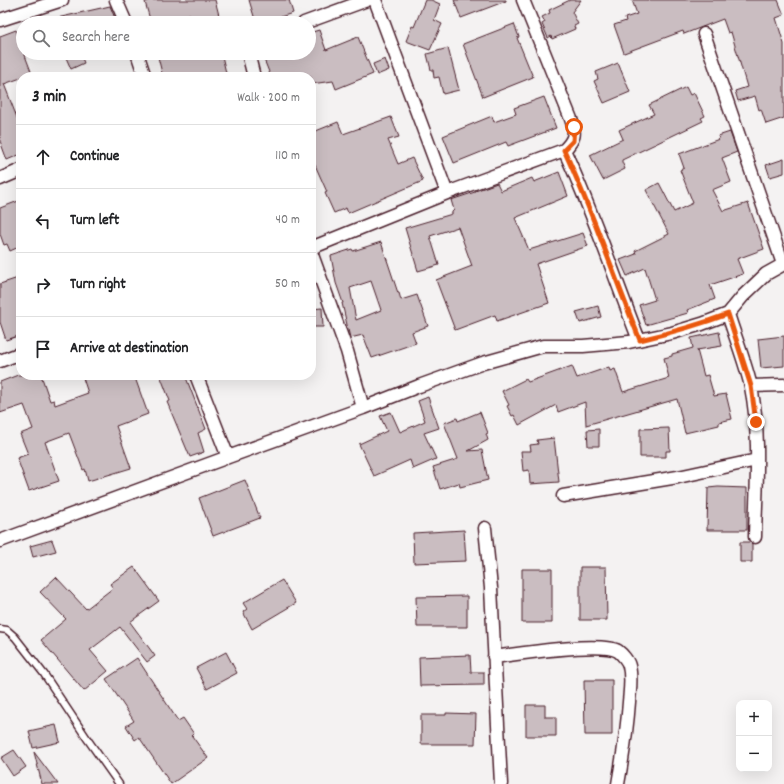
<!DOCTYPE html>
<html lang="en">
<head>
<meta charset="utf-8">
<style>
	:root { --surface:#fff; --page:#f6f6f6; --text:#202124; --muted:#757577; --line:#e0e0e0 }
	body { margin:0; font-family:Dekko,sans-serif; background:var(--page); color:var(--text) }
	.controls { position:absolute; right:12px; bottom:12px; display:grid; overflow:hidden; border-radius:8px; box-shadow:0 4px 16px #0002 }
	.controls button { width:36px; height:36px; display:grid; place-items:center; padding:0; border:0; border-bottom:1px solid var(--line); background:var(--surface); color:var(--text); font:20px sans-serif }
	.stop { position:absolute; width:12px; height:12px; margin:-9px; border:3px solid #ea580c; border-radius:50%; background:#fff }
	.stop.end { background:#ea580c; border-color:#fff; box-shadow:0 1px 4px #0008 }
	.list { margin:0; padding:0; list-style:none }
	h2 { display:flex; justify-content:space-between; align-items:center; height:52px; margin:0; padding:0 16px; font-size:17px }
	h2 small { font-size:13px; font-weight:400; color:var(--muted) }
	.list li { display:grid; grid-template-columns:26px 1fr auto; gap:12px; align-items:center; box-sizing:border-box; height:64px; padding:0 16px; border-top:1px solid var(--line) }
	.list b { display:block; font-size:15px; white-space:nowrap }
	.list em { font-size:13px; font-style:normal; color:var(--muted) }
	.icon { flex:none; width:22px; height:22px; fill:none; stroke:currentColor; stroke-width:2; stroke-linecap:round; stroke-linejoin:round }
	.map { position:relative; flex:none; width:784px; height:784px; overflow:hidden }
	.search { position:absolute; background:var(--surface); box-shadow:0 4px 16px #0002; left:16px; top:16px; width:300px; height:44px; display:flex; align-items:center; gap:10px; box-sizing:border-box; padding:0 14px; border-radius:22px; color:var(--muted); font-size:15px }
	.panel { position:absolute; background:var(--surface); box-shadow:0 4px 16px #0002; left:16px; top:72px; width:300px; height:308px; border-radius:16px }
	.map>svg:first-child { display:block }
	.building { fill:#cabdc1; stroke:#4a1f2b; fill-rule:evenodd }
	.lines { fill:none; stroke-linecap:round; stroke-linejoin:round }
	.lane-casing { stroke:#4a1f2b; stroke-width:9 }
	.street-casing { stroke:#4a1f2b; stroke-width:15 }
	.lane { stroke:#fff; stroke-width:6 }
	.street { stroke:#fff; stroke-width:12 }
	.route { stroke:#ea580c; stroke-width:5 }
</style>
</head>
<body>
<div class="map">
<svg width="784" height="784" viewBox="0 0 784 784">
	<rect width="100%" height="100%" fill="#f4f2f2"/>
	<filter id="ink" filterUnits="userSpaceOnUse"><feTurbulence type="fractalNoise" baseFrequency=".025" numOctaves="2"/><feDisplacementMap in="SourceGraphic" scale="8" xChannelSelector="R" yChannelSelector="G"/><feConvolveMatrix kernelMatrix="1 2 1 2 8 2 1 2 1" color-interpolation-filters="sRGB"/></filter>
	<g filter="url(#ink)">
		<!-- building -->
		<path class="building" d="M151 0H215L221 23H193L190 14 151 23 145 2Z
			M249 0H289L293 13 261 23H256Z
			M425 0H431L440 4 434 20 442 24 430 50 406 41 412 26 414 27Z
			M454 0H506V1L461 18Z
			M570 0H581L572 12 578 24 574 26 575 29 552 39 551 36 548 38 542 24 545 22 542 17 550 13 549 10Z
			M632 0H778L784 15 776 18 784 44V118L766 124 761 109 759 110 755 96 738 101 735 91 747 87 731 32 728 33 723 19 684 34 683 31 624 53 614 25 626 21 625 18 637 14Z
			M110 6 117 23H57V18Z
			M514 24 519 37 517 38 533 77 483 97 463 44Z
			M16 30 23 53H24L32 74 4 84 21 128V154L7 160 0 141V36Z
			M319 30 326 50 358 37 373 74 336 89 333 81 311 84V77H271L263 57 273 53H309V33Z
			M448 48 459 90 443 94 439 77 434 78 433 70H431L427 54Z
			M64 53H80L84 63 71 69Z
			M157 53H219V57L222 56 227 77H163Z
			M385 59 389 70 377 75 373 64Z
			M618 63 630 92 604 103 594 81 598 79 596 72Z
			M686 87 690 95 694 93 705 116 701 118 703 121 622 160V162L625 169 603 180 590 155 623 139 619 130 654 114 649 105Z
			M544 97 556 128 508 146 506 142 454 163 443 136 492 116 494 122 516 114 514 108Z
			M391 117 399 137 388 140 398 164 412 158 423 181 348 213 346 208 334 213 325 193 327 192 315 165 311 166V133L338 122 343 134Z
			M730 132 737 152 722 158 731 182 712 190 723 211 748 203 764 249 737 259 743 274 710 285 715 299 687 310 688 313 646 325 639 305 655 300 645 268 627 276 620 260 636 254 635 251 669 234 646 190 659 183 674 212 693 203 680 170 684 168 679 154 719 139 718 136Z
			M784 159V173L770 177 766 165Z
			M559 172 568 196 515 218 529 250 583 233 588 246 536 264 549 303 497 321 495 315 455 330 436 280 472 266 458 227 430 236 439 265 418 271 405 228 452 214V212L454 210 451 200 475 192V191L497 183 501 191 532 178 534 182Z
			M21 200V246L10 251 7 244 4 245 0 234V208Z
			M381 242 398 293H399L401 300 417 295 428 326 412 332 416 343 372 358 363 335 350 338 342 303H343L336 283 331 256 352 249 353 251ZM371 281 381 310 356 320 350 288Z
			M21 277V335L6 340 0 322V284Z
			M598 306 601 317 580 323 576 312Z
			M322 308 323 327H311V309Z
			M719 332 722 346 697 350 704 376 708 375 714 396 726 394 732 419 719 422V425L685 433 677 399 586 425 585 402 558 412 556 405 519 425 514 415 512 416 507 406 509 405 502 391 526 379 528 382 572 366 577 378 609 367 610 371 615 369 623 392 669 378 664 358 672 356V354L693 348 691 338Z
			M784 336V366L761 368 758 339Z
			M18 375H41L50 401 54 400 55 405 88 393 82 375H134L148 414 116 426 131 468 88 481 85 469 83 470 69 433 45 442 59 481 29 491 17 458 28 454 20 434 33 429 24 405 0 413V382Z
			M160 375H185L206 429 198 433 204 452 190 457 167 402 170 401Z
			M428 397 439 428 424 433 436 459 413 469 410 460 374 476 359 444 387 431 380 416 391 412 400 432 425 421 418 401Z
			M480 412 488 433 486 434 488 440 468 451 482 450 488 480 460 487 459 483 440 489 433 467 458 459 444 423 457 418 458 421Z
			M669 428 670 451H666V457H640V429Z
			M599 429V446H588L587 430Z
			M554 438 559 482 530 484 529 470 523 471 521 451H531L530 445 538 444 537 440Z
			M245 480 260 518 213 536 199 498Z
			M718 487 747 488V530H707L708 488Z
			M464 530 466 561 414 563 413 533Z
			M52 540 56 551 33 557 30 546Z
			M740 542H750L752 544V562H740Z
			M134 567 159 601 130 622 155 656 147 662 120 627 90 650 108 671 84 691 41 640 66 619 40 592 56 577 86 609 113 588 110 584Z
			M580 567H606L607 620H580Z
			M522 569H552V623H522Z
			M282 580 296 603 252 629 243 612 247 609 243 603Z
			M467 596V627H417L416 597Z
			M226 652 237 673 207 689 196 668Z
			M470 655 471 672H484V685L420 686 419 657Z
			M137 658 178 721 183 718 194 734 192 736 208 758 171 784 139 737 135 740 126 726 134 721 106 679Z
			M584 680H612V735H585Z
			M526 705H545V717H556V736H526Z
			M446 713 476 714 475 744H421V715H446Z
			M56 725 60 742 33 748 29 731Z
			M14 750 26 767 13 776 1 758Z
			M34 752 58 784H42Z"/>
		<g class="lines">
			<!-- lane casing -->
			<g class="lane-casing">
				<path id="lane" d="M0 629 7 630 15 637 44 674 88 740 119 784"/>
			</g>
			<!-- street casing -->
			<g class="street-casing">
				<path id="street" d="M116 0 126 23
					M375 0 447 193
					M0 20 62 0
					M304 23 367 0
					M704 34 783 264
					M137 53 145 77
					M248 53 254 77
					M564 150C593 211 614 277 639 340
					M0 179 21 170
					M311 248 447 193 564 150C575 139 576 134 571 119L523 0
					M311 252 347 351 363 408
					M728 314C735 337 746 364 751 387 761 436 756 487 755 537
					M0 361 21 353
					M196 375 228 457
					M751 386 784 385
					M563 496 678 477 757 460
					M485 528 491 588 501 784
					M0 541 228 457 363 408 419 386 483 363 543 346H583L629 342 672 333 702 324 728 314 743 296 766 274 784 264
					M494 657C517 654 601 641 618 651 622 654 628 661 629 666 632 678 630 690 629 702 627 731 623 756 618 784"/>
			</g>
			<!-- lane -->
			<use href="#lane" class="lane"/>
			<!-- street -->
			<use href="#street" class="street"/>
		</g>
	</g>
	<g class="lines" filter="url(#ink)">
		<!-- route -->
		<path class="route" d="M574 127 573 141 564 150C593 212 614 277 640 340 670 333 699 325 728 314L751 386 756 422"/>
	</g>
</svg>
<div class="controls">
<button>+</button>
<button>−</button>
</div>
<div class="stop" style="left:574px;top:127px"></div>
<div class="stop end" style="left:756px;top:422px"></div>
<div class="search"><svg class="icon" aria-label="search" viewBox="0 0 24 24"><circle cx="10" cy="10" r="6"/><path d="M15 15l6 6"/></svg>Search here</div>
<section class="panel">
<h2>3 min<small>Walk · 200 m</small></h2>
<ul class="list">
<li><svg class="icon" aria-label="ahead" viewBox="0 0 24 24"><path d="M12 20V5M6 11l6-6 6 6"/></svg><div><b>Continue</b></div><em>110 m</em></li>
<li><svg class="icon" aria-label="left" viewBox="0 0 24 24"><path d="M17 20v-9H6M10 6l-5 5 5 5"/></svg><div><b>Turn left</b></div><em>40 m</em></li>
<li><svg class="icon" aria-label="right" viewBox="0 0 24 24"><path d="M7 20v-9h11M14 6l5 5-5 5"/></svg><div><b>Turn right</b></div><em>50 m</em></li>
<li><svg class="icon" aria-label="arrive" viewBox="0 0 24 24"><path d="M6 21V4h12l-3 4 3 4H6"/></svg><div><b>Arrive at destination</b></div></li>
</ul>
</section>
</div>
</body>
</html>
